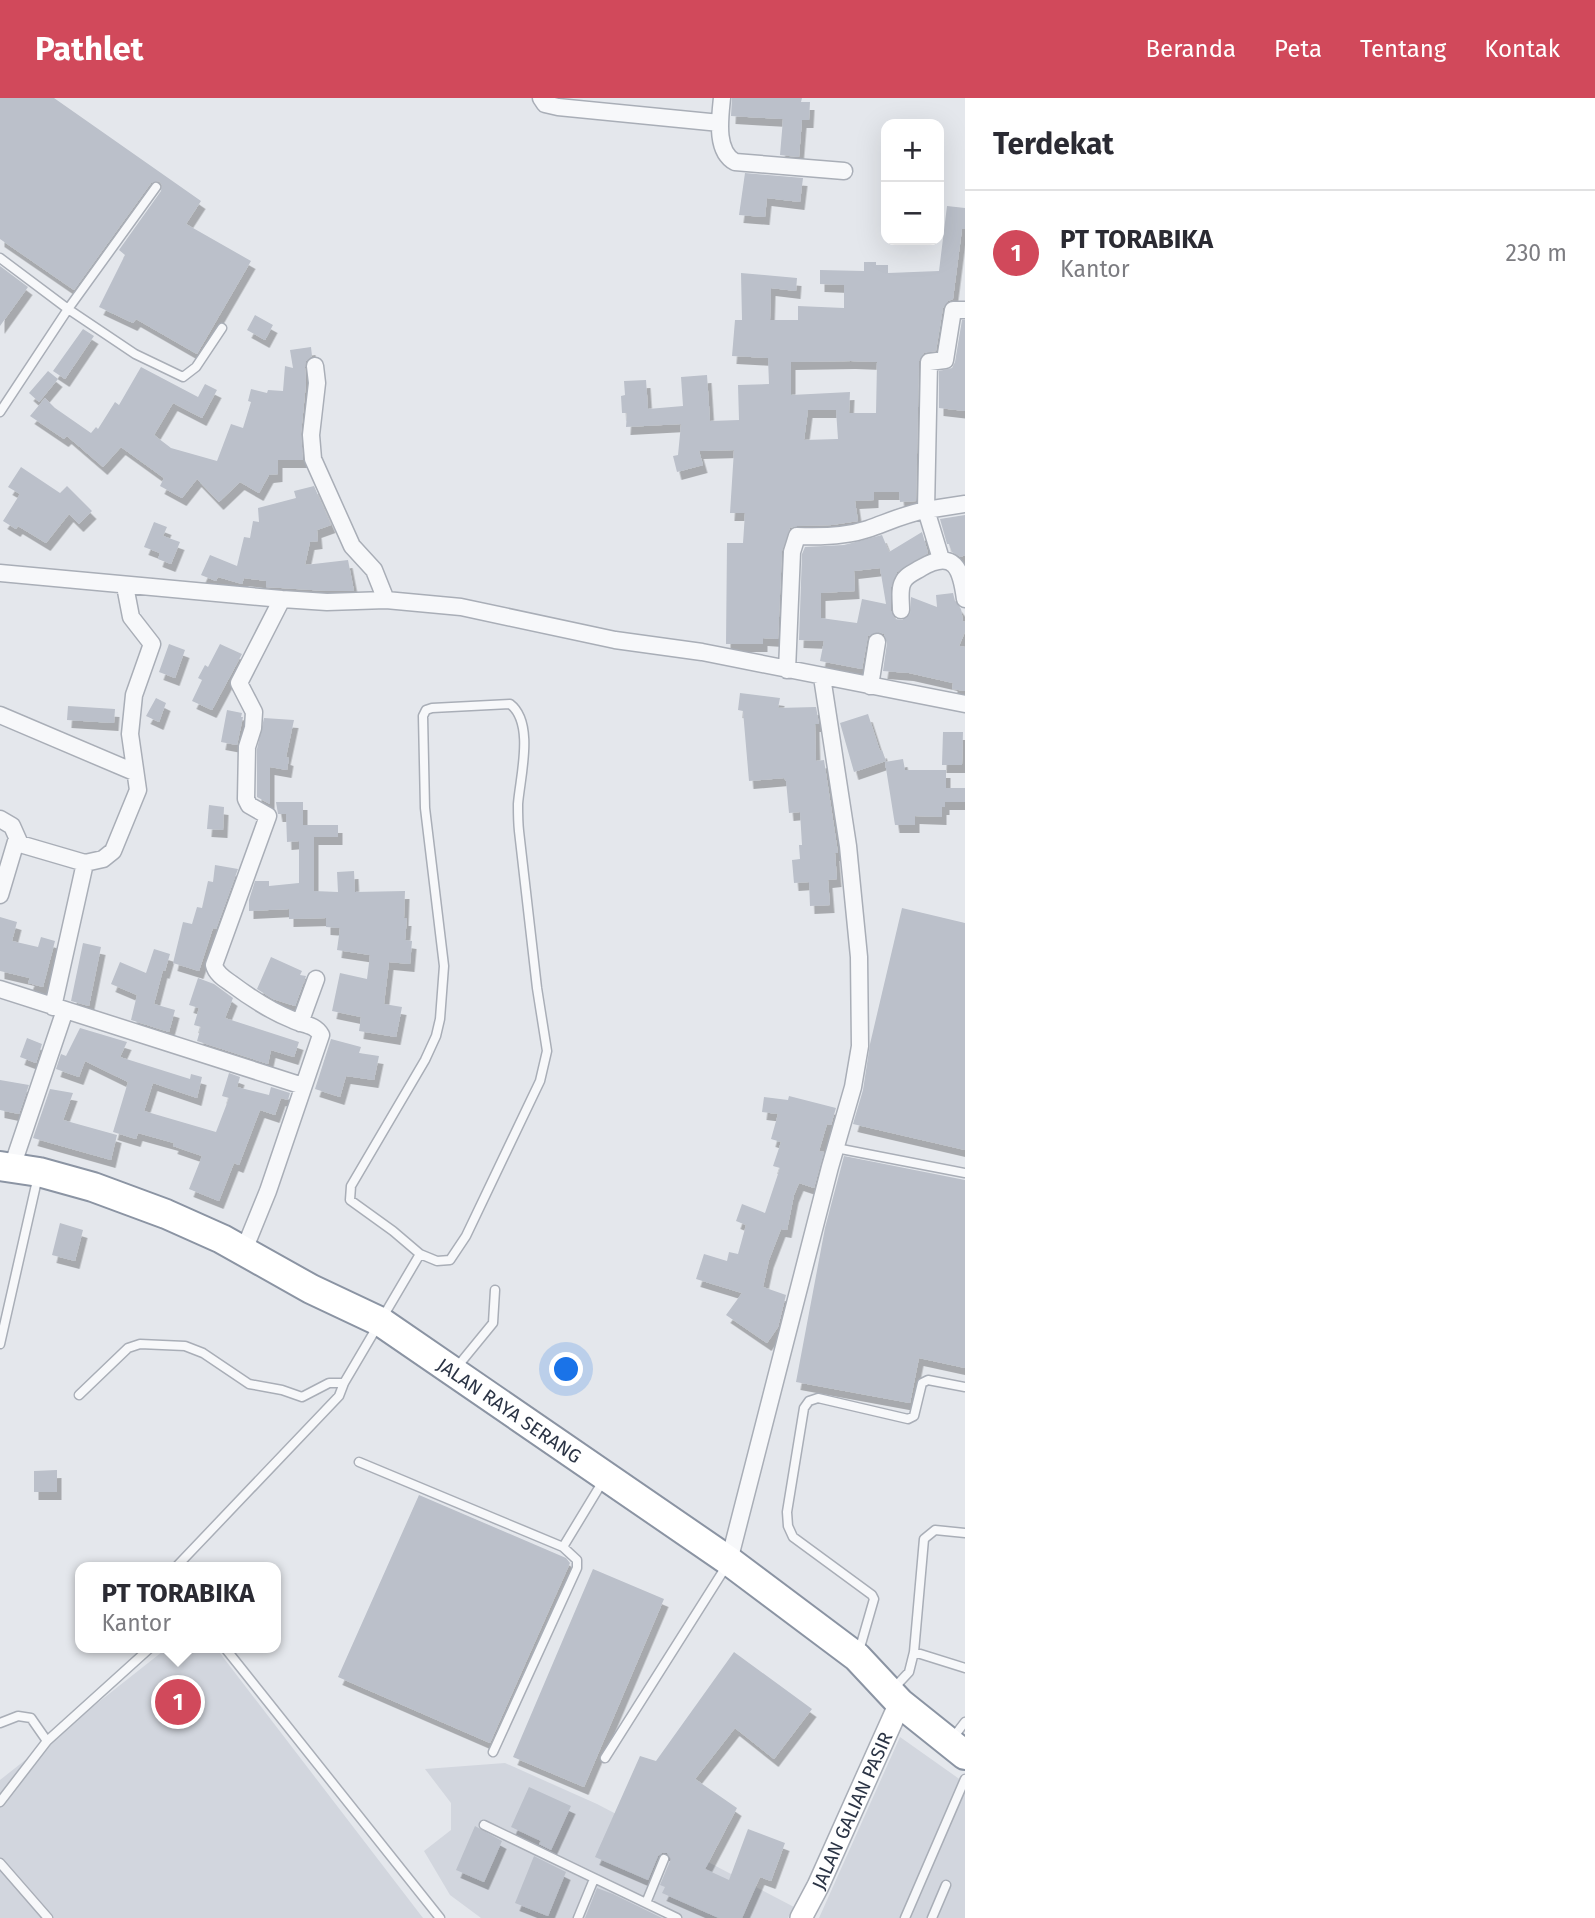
<!DOCTYPE html>
<html lang="id">
<head>
<meta charset="utf-8">
<style>
	:root { --surface:#fff; --page:#f2f2f3; --text:#2b2b33; --muted:#7c7c81; --line:#e1e1e2; --accent:#d1495b }
	body { margin:0; font-family:"Fira Sans",sans-serif; background:var(--page); color:var(--text) }
	.controls { position:absolute; right:21px; top:21px; display:grid; overflow:hidden; border-radius:14px; box-shadow:0 7px 28px #0002 }
	.controls button { width:63px; height:63px; display:grid; place-items:center; padding:0; border:0; border-bottom:2px solid var(--line); background:var(--surface); color:var(--text); font:35px sans-serif }
	.you { position:absolute; left:567px; top:1272px; width:24px; height:24px; margin:-18px; border:5px solid #fff; border-radius:50%; background:#1a73e8; box-shadow:0 0 0 10px #1a73e833 }
	.badge { display:grid; place-items:center; width:46px; height:46px; border-radius:50%; background:var(--accent); color:#fff; font-size:23px; font-weight:700 }
	.pin { position:absolute; translate:-50% -50%; border:4px solid #fff; box-shadow:0 2px 7px #0006 }
	.popup { position:absolute; left:75px; top:1464px; width:206px; height:91px; box-sizing:border-box; display:grid; place-content:center; border-radius:14px; background:var(--surface); filter:drop-shadow(0 2px 5px #0005); font-size:23px; white-space:nowrap; color:var(--muted) }
	.popup b { font-size:26px; color:var(--text) }
	.popup::after { content:''; position:absolute; left:50%; top:100%; margin-left:-14px; border:14px solid transparent; border-top-color:var(--surface) }
	.list { margin:0; padding:0; list-style:none }
	h2 { display:flex; justify-content:space-between; align-items:center; height:91px; margin:0; padding:0 28px; font-size:30px }
	h2 small { font-size:23px; font-weight:400; color:var(--muted) }
	.list li { display:grid; grid-template-columns:46px 1fr auto; gap:21px; align-items:center; box-sizing:border-box; height:126px; padding:0 28px; border-top:2px solid var(--line) }
	.list b { display:block; font-size:26px; white-space:nowrap }
	.list p { margin:0; font-size:23px; white-space:nowrap; color:var(--muted) }
	.list em { font-size:23px; font-style:normal; color:var(--muted) }
	.map { position:relative; flex:none; width:965px; height:1820px; overflow:hidden }
	header { display:flex; align-items:center; gap:42px; box-sizing:border-box; height:98px; padding:0 35px; background:var(--accent); color:#fff }
	header strong { font-size:33px }
	nav { display:flex; gap:38px; margin-inline-start:auto; font-size:24px }
	main { display:flex }
	aside { flex:1; background:var(--surface) }
	.map>svg:first-child { display:block }
	.built { fill:#d2d6de }
	.building { fill:#bbc0ca; fill-rule:evenodd; filter:url(#shadow) }
	.lines { fill:none; stroke-linecap:round; stroke-linejoin:round }
	.lane-casing { stroke:#a9aeb7; stroke-width:11 }
	.street-casing { stroke:#a9aeb7; stroke-width:19 }
	.secondary-casing { stroke:#a9aeb7; stroke-width:24 }
	.highway-casing { stroke:#8b94a3; stroke-width:32 }
	.lane { stroke:#f7f8fa; stroke-width:8 }
	.street { stroke:#f7f8fa; stroke-width:16 }
	.secondary { stroke:#fff; stroke-width:21 }
	.highway { stroke:#fff; stroke-width:28 }
	.labels { text-anchor:middle; dominant-baseline:central; stroke-width:6; stroke-linejoin:round; paint-order:stroke }
	.street-label { font-size:19px; fill:#2b3445; stroke:#f4f6f9 }
</style>
</head>
<body>
<header>
<strong>Pathlet</strong>
<nav><a>Beranda</a><a>Peta</a><a>Tentang</a><a>Kontak</a></nav>
</header>
<main>
<div class="map">
<svg width="965" height="1820" viewBox="0 0 965 1820">
	<defs>
		<filter id="shadow"><feDropShadow dx="4.5" dy="8" stdDeviation="0" flood-color="#0004"/></filter>
	</defs>
	<rect width="100%" height="100%" fill="#e4e7ec"/>
	<!-- built -->
	<path class="built" d="M167 1550H216L423 1820H0V1682Z
		M900 1639 965 1685V1820H819Z
		M505 1665 597 1706 794 1809 788 1820H481L450 1797 424 1753 451 1732V1705L425 1671Z"/>
	<!-- building -->
	<path class="building" d="M0 0H54L201 103 186 126 251 163 197 256 136 221 133 225 99 209 125 157 119 152 161 93 162 87 159 83 151 85 74 192 0 141Z
		M732 0H802L801 4H810L809 22H802L799 59 780 57 783 21 731 18Z
		M745 75 803 80 800 104 767 100 765 119 739 117Z
		M947 108 965 110V131H962L953 201 948 203 943 210 936 253 924 255 919 263 916 403 900 404 899 394H874V402L855 403 858 423 832 427 797 428 790 430 782 453 778 541 763 540V546H726L727 445H743L745 415H730L734 352 699 353 703 367 677 374 673 358 678 357 681 326 626 329 627 315H622L621 298 625 297 624 283 646 282 648 311 683 308 681 279 707 277 710 323 739 322 738 287 769 286 768 260 732 258 735 222H742L741 175 797 180 796 193 771 190 770 222H798V208L844 210V187L820 186V172L864 173V164H876V167H888V175L939 173ZM851 263 877 264 876 315H849L850 294 791 297V264ZM808 312H836L838 341 804 342Z
		M0 168 28 189 0 228Z
		M255 217 273 227 265 242 247 232Z
		M962 222H965V313L939 310V273L952 270 955 264Z
		M83 231 94 238 65 281 53 273Z
		M311 249 312 258 306 263 305 269 306 285 301 336 303 362H278V376L269 377 259 395 240 384 219 404 197 381 182 400 160 388 164 380 121 349 103 369 67 338 64 341 30 318 45 300 55 310 91 335 96 329 98 331 115 304 119 307 141 269 198 299 205 286 217 292 202 320 173 305 154 337 171 350 217 363 231 326 243 330 251 304 248 303 251 291 267 295 268 292 283 293 285 268 293 270 290 252Z
		M48 273 58 281 39 304 29 295Z
		M21 369 60 395 67 388 92 413 79 426 69 416 46 445 18 428 16 431 3 423 20 396 8 389Z
		M314 388 331 427 317 432 318 443 310 444 305 467 348 462 354 493H327L266 489V483L244 480 242 486 218 479 216 483 201 477 210 457 237 468 244 439 250 440 253 423 259 424 258 410 296 400 294 393Z
		M965 417V457L961 459 952 454 949 446H947L940 421Z
		M154 424 167 429 163 438 180 444 171 466 158 461 160 455 144 449Z
		M922 434 928 455 897 474 891 489V513L895 521 902 522 910 516 911 499 937 509 936 497 953 495 955 503 961 511 963 523 965 524V534L959 548 965 549V593L952 591 953 585 909 575 883 573 887 545 884 536 879 534 868 538 862 571 820 563 824 543 799 542 802 456 805 449 844 447 882 437 889 454ZM880 470 886 506 862 501 857 525 821 520V495L855 493 854 473Z
		M169 546 185 552 175 580 159 574Z
		M220 546 242 556 212 612 192 603 202 582 198 580 205 567 208 569Z
		M740 595 780 600 778 610 816 609 819 626H815L816 663 824 662 838 755H835L837 781 828 782 830 807 810 808 809 784 794 785 792 762 800 761 799 747H802L800 714 789 715 786 683 784 680 749 683 743 613 738 612Z
		M156 600 166 605 159 624 146 618Z
		M68 608 115 611 114 625 67 622Z
		M227 612 242 615 241 619H243L237 647 221 644Z
		M868 616 880 653 882 652 886 663 854 674 840 625Z
		M264 620 294 622 286 659 289 660 287 672 270 669V706L257 699V651Z
		M943 634H963L962 667H942Z
		M903 661 905 672H946V690H965V704H945V709H942V719L915 718V727H895L885 664Z
		M276 704H303V727H338V739H314V793L338 794 337 774 354 773 355 794 405 793 404 820H407L405 842 412 843 410 866 389 864 384 906 402 909 396 939 359 933 361 919 332 913 340 875 367 881 370 857 337 852 340 830 326 829V820L289 821V811L249 813V802L255 783H269V788L299 785V743L287 744 286 716H278Z
		M209 707 224 709 223 732 207 731Z
		M215 767 238 771 216 831 213 830 199 873 173 865 183 824 192 826 197 809 202 810 208 783 213 784Z
		M902 810 965 825V1052L853 1026 863 992 870 946Z
		M0 819 17 824 12 843 38 849 41 839 55 843 43 889 28 885 30 880 0 873Z
		M83 845 101 849 89 908 71 903Z
		M154 851 170 856 165 873 163 872 154 906 175 912 169 934 131 922 137 897 111 886 120 864 146 875Z
		M271 859 302 873 300 877 306 878 295 908 273 901 257 891Z
		M198 880 214 886 233 900 225 920 299 944 294 959 271 952 268 966 197 943 201 929 194 927 199 910 189 907Z
		M80 930 127 944 120 959 190 981 191 976 202 979 197 1000 153 985 144 1013 216 1034 229 1000 222 998 229 975 240 979 237 989 269 997 271 989 290 995 288 1002 281 1000 275 1017 260 1012 239 1067 234 1065 219 1103 189 1091 202 1058 173 1048 174 1045 138 1035 136 1041 113 1034 128 984 85 963 79 979 56 971 61 956 66 958Z
		M27 940 42 946 36 965 20 959Z
		M331 941 361 949 359 955 379 958 374 982 346 978 340 999 315 991Z
		M0 982 29 987 19 1016 0 1012Z
		M50 991 73 995 63 1022 117 1037 111 1062 33 1040Z
		M789 998 836 1010 831 1027 827 1026 819 1053 824 1054 814 1090 799 1085 794 1097 787 1132 781 1131 769 1162 763 1189 786 1197 778 1229 767 1245 726 1217 742 1195 696 1181 704 1156 727 1163 729 1154 738 1156 746 1127 736 1123 742 1106 765 1115 780 1070 773 1068 781 1044 771 1041 778 1016 762 1014 764 999 788 1002Z
		M844 1058 965 1082V1270L919 1260 910 1305 796 1284 825 1130Z
		M60 1125 83 1132 75 1163 52 1157Z
		M57 1372V1394H34V1373Z
		M419 1397 566 1460 570 1465 490 1645 338 1579Z
		M593 1471 664 1501 584 1689 513 1659Z
		M734 1554 812 1611 774 1661 735 1630 695 1681 737 1710 705 1771 729 1782 748 1731 785 1745 771 1783 760 1779 742 1820H719L662 1795 665 1789 660 1787 671 1761 667 1755H662L658 1758 648 1782 595 1759 640 1658 656 1663Z
		M529 1689 571 1708 551 1752 539 1746 541 1743 511 1729Z
		M475 1728 502 1743 484 1784 456 1772Z
		M534 1758 566 1774 548 1818 515 1805Z
		M597 1790 613 1796 662 1820H585Z"/>
	<g class="lines">
		<!-- lane casing -->
		<g class="lane-casing">
			<path id="lane" d="M156 89 68 211 135 256 183 279 196 269 222 230
				M0 160 68 211 0 314
				M510 606C535 625 520 679 518 706 518 715 518 724 519 733L537 890 547 953 540 983 466 1138 450 1162 437 1163 420 1156 393 1133 350 1102 351 1088 425 962 436 938 440 921 444 868 425 710 423 618 426 612 432 610Z
				M836 1050 965 1075
				M0 1246 38 1078
				M457 1269 493 1225 495 1192
				M79 1297 128 1250 140 1246 185 1248 203 1255 249 1286 282 1292 302 1299 329 1285H344
				M359 1364 563 1449 577 1462V1470L493 1654
				M563 1449 603 1383
				M176 1469 339 1298 344 1285 420 1156
				M225 1550 440 1820
				M859 1553 874 1501 872 1497 793 1439 788 1428 787 1414 804 1310 809 1303 818 1300 908 1321 914 1318 922 1285 928 1282 965 1289
				M914 1554 965 1570
				M894 1590 909 1574 914 1554 924 1441 935 1432 965 1435
				M0 1625 18 1618 31 1620 47 1643
				M952 1641 965 1624
				M605 1660 727 1467
				M0 1704 47 1643 150 1550
				M484 1727 677 1820
				M0 1765 48 1820
				M646 1805 664 1761
				M578 1820 594 1781
				M905 1820 965 1681
				M932 1820 946 1787"/>
		</g>
		<!-- street casing -->
		<g class="street-casing">
			<path id="street" d="M541 0 545 6 558 9 720 25
				M722 0C720 20 715 53 735 64L844 73
				M965 212H953L945 262 929 264 926 412 965 406
				M315 268 317 285 311 337 313 361 352 448 374 472 386 502
				M0 475 282 501 327 504 386 502 461 509 615 542 702 554 965 606
				M901 512C901 503 899 491 903 484 906 477 915 474 921 470 955 451 961 471 965 501
				M787 572 792 454 797 438C820 439 847 438 868 431 888 424 905 416 926 412L941 461
				M870 588 877 544
				M0 617 134 674
				M0 721 12 728 20 746 85 765 103 761 113 753 138 692 130 636 134 597 152 546 131 519 125 488
				M0 797 17 740
				M0 891 303 988
				M53 909 85 765
				M300 925 316 881
				M12 1069 65 912
				M244 1152 268 1093 321 937C315 926 303 927 293 922 270 913 252 901 232 886 225 881 216 876 214 867L268 718 249 707 246 701 247 649 253 630 254 614 239 585 282 501
				M729 1463 830 1069 853 989 860 948 859 859 848 748 822 579"/>
		</g>
		<!-- secondary casing -->
		<g class="secondary-casing">
			<g id="secondary">
				<path id="s1" d="M801 1820 818 1788 900 1605"/>
			</g>
		</g>
		<!-- highway casing -->
		<g class="highway-casing">
			<g id="highway">
				<path id="s2" d="M0 1068 39 1074 93 1089 166 1116 222 1141 311 1191 381 1224 729 1463 857 1559 900 1605 965 1657"/>
			</g>
		</g>
		<!-- lane -->
		<use href="#lane" class="lane"/>
		<!-- street -->
		<use href="#street" class="street"/>
		<!-- secondary -->
		<use href="#secondary" class="secondary"/>
		<!-- highway -->
		<use href="#highway" class="highway"/>
	</g>
	<g class="labels">
		<!-- street labels -->
		<g class="street-label">
			<text stroke="none"><textPath href="#s2" startOffset="570">JALAN RAYA SERANG</textPath></text>
			<text stroke="none"><textPath href="#s1" startOffset="119">JALAN GALIAN PASIR</textPath></text>
		</g>
	</g>
</svg>
<div class="controls">
<button>+</button>
<button>−</button>
</div>
<div class="you"></div>
<div class="pin badge" style="left:178px;top:1604px">1</div>
<div class="popup"><b>PT TORABIKA</b>Kantor</div>
</div>
<aside>
<h2>Terdekat<small></small></h2>
<ul class="list">
<li><span class="badge">1</span><div><b>PT TORABIKA</b><p>Kantor</p></div><em>230 m</em></li>
</ul>
</aside>
</main>
</body>
</html>
